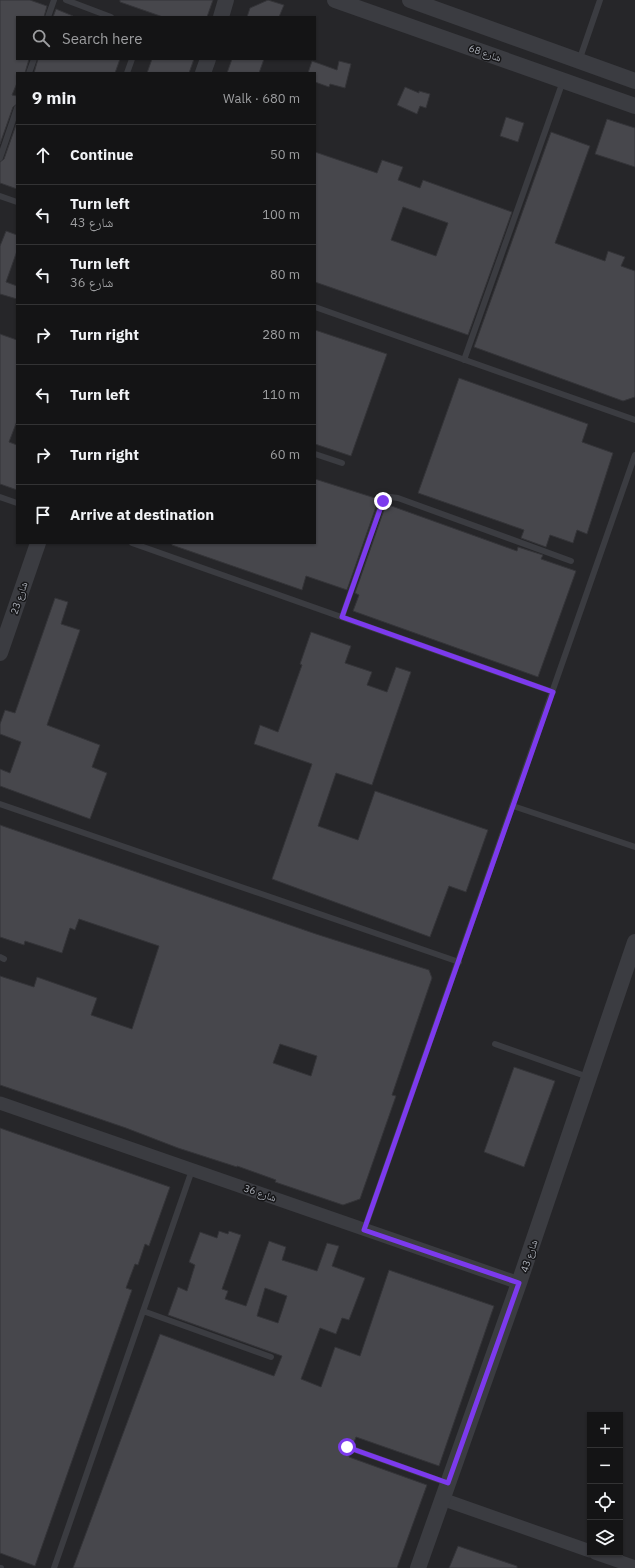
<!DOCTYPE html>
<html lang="en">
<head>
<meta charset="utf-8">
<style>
	:root { --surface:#141415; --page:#1d1d1e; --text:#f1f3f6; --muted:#9d9ea0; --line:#333334 }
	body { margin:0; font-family:"IBM Plex Sans","Noto Naskh Arabic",sans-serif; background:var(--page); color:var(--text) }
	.controls { position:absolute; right:12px; bottom:12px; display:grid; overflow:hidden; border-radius:0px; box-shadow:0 1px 3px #0004 }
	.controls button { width:36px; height:36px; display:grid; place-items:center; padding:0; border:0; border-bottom:1px solid var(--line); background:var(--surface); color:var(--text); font:20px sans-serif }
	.stop { position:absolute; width:12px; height:12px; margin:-9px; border:3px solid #7c3aed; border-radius:50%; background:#fff }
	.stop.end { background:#7c3aed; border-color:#fff; box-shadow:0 1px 4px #0008 }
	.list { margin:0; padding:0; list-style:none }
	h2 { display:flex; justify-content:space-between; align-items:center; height:52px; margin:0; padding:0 16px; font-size:17px }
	h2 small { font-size:13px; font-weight:400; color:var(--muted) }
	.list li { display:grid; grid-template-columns:26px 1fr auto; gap:12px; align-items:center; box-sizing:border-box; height:60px; padding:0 16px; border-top:1px solid var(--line) }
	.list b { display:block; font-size:15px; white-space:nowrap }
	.list p { margin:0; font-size:13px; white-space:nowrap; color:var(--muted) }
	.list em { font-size:13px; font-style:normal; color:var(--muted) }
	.icon { flex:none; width:22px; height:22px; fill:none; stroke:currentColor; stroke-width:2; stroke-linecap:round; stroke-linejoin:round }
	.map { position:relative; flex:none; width:635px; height:1568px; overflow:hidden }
	.search { position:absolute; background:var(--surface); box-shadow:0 1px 3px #0004; left:16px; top:16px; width:300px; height:44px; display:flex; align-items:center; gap:10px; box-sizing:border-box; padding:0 14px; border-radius:0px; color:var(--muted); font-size:15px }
	.panel { position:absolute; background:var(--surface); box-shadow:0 1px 3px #0004; left:16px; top:72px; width:300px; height:472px; border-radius:0px }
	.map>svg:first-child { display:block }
	.built { fill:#262629; fill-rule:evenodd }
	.building { fill:#47474c; stroke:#343438; fill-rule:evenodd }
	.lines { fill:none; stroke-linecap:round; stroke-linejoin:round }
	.service { stroke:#3b3c41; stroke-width:6 }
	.minor { stroke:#3b3c41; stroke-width:13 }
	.tertiary { stroke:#3b3c41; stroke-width:16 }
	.route { stroke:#7c3aed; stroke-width:5 }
	.labels { text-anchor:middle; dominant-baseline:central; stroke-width:3; stroke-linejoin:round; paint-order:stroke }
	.street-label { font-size:10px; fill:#adb1ba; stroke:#151517 }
</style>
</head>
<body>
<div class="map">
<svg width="635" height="1568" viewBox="0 0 635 1568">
	<rect width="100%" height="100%" fill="#1a1a1c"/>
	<!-- built -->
	<path class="built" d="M0 0H635V1568H0ZM17 17H315V59H17ZM17 73H315V543H17ZM590 1415H620V1553H590Z"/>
	<!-- building -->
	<path class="building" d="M0 0H30L47 6 44 17H17V59H29L25 73H17V83L12 95 17 96V104L13 107 0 144Z
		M120 0H213L207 17H163L120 2Z
		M268 0 284 5 279 17H247L250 8Z
		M56 9 73 16V17H53Z
		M38 59H120L115 73H34Z
		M152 59H194L189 73H147Z
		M232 59H264L259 73H227Z
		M312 61 337 70 339 61 351 64 345 88 330 84 329 87 315 82V73H308Z
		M405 87 419 93V91L430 94 426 108 420 106 417 114 397 105Z
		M506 117 524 123 518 142 500 136Z
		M607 119 635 128V167L595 154Z
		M17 122V189L0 183V162L4 159Z
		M551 132 590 146 555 243 605 261 608 251 625 257 621 266 635 271V397L623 401 474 347Z
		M315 152 377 173 382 160 403 167 398 180 420 188 423 180 512 212 468 335 315 282ZM403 207 448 223 436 256 391 240Z
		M6 231 17 235V251L6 282 17 286V299L0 294V246Z
		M315 330 387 354 351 456 315 444Z
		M0 334 17 340V421L9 442 17 445V490L0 484Z
		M459 378 588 424 582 442 613 453 587 534 577 530 573 543 550 535 546 547 521 538 524 530 418 493Z
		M315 479 375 498 374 500 378 501 347 590 306 576 302 590 172 545V543H315Z
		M386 504 517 551 518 547 543 555 541 559 576 571 538 677 353 611 359 595 355 593Z
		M55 598 68 602 61 624 80 630 47 725 100 745 92 767 107 773 90 819 0 786V769L10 773 21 742 0 734V724L5 710 15 713Z
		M311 632 351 646 345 663 372 672 367 685 387 692 396 667 411 672 372 785 336 773 318 826 358 840 375 791 488 830 466 892 449 886 430 937 272 879 312 764 254 744 260 725 278 732 302 665 300 664Z
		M0 825 316 934 429 970 432 978 392 1095 396 1096 360 1199 343 1205 275 1182 276 1180 237 1166V1167L178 1148 126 1128 0 1085V976L34 987 37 977 97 998 91 1015 132 1029 159 946 79 919 75 930 70 928 62 953 25 941 24 945 0 937ZM280 1044 317 1056 311 1076 273 1063Z
		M514 1067 555 1081 524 1167 484 1152Z
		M0 1128 170 1187 149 1246 145 1244 138 1265 135 1264 126 1288 132 1290 35 1566 0 1553Z
		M219 1231 228 1234 229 1231 241 1235 222 1289 228 1291 225 1299 246 1306 269 1241 286 1247 282 1260 317 1271 327 1243 339 1246 332 1266 365 1278 349 1320 342 1318 336 1334 320 1328 301 1379 321 1387 335 1347 360 1356 389 1270 494 1306 439 1466 356 1437 353 1445 347 1443 343 1445 344 1450 350 1453 349 1457 427 1485 397 1568H73L160 1334 274 1376 282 1356 168 1315 178 1287 187 1291 195 1265 189 1262 200 1232 217 1238ZM265 1288 287 1296 278 1323 257 1316Z
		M458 1546 517 1566V1568H449Z"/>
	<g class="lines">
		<!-- service -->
		<path class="service" d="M66 0 111 17
			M48 17 54 0
			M579 61 600 0
			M29 73 34 59
			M127 73 132 59
			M0 158 17 108
			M0 196 17 202
			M315 307 635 420
			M464 360 563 81
			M315 454 342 463
			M0 497 17 503
			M132 543 553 692
			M342 617 381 505 383 501 390 497 398 498 571 561
			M0 804 459 962
			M513 806 635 847
			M0 957 4 959
			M495 1044 588 1077
			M364 1230 635 455
			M143 1311 271 1357
			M347 1447 447 1483
			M0 1568H1
			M54 1568 192 1170"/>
		<!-- minor -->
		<path class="minor" d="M0 1103 519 1283
			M442 1499 590 1551
			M595 1553 635 1567"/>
		<!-- tertiary -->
		<path class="tertiary" d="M335 0 635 106
			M410 0 635 81
			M221 17 226 0
			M203 73 208 59
			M0 653 38 543
			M418 1568 519 1283 635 942"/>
	</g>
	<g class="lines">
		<!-- route -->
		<path class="route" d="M347 1447 448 1483 519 1283 364 1230 553 692 342 617 383 501"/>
	</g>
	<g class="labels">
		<!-- street labels -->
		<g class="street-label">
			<text transform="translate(485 53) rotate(19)">شارع 68</text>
			<text transform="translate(19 598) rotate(-71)">شارع 23</text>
			<text transform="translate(260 1193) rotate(19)">شارع 36</text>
			<text transform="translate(529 1256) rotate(-71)">شارع 43</text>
		</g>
	</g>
</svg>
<div class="controls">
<button>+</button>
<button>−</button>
<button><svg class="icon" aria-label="locate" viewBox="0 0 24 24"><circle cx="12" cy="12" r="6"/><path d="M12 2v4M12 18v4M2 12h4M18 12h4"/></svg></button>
<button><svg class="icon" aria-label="layers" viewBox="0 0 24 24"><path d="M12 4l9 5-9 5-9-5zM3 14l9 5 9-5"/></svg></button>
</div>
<div class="stop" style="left:347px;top:1447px"></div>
<div class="stop end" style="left:383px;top:501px"></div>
<div class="search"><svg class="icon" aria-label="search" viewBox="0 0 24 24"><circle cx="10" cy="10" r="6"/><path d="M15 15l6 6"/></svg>Search here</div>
<section class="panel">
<h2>9 min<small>Walk · 680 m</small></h2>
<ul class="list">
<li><svg class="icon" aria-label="ahead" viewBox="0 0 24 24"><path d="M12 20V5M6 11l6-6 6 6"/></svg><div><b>Continue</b></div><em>50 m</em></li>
<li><svg class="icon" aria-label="left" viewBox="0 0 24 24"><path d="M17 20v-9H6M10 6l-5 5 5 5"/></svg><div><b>Turn left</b><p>شارع 43</p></div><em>100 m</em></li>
<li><svg class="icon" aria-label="left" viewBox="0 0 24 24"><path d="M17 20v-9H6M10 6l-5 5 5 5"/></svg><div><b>Turn left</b><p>شارع 36</p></div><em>80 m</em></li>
<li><svg class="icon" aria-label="right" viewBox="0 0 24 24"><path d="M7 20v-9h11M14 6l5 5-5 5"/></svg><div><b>Turn right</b></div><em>280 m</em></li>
<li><svg class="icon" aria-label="left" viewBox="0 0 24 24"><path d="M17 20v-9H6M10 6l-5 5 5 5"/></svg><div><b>Turn left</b></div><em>110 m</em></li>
<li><svg class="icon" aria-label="right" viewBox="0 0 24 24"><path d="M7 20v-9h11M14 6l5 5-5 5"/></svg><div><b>Turn right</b></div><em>60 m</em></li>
<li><svg class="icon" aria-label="arrive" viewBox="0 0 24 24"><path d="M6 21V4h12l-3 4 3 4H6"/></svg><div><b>Arrive at destination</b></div></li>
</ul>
</section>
</div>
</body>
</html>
